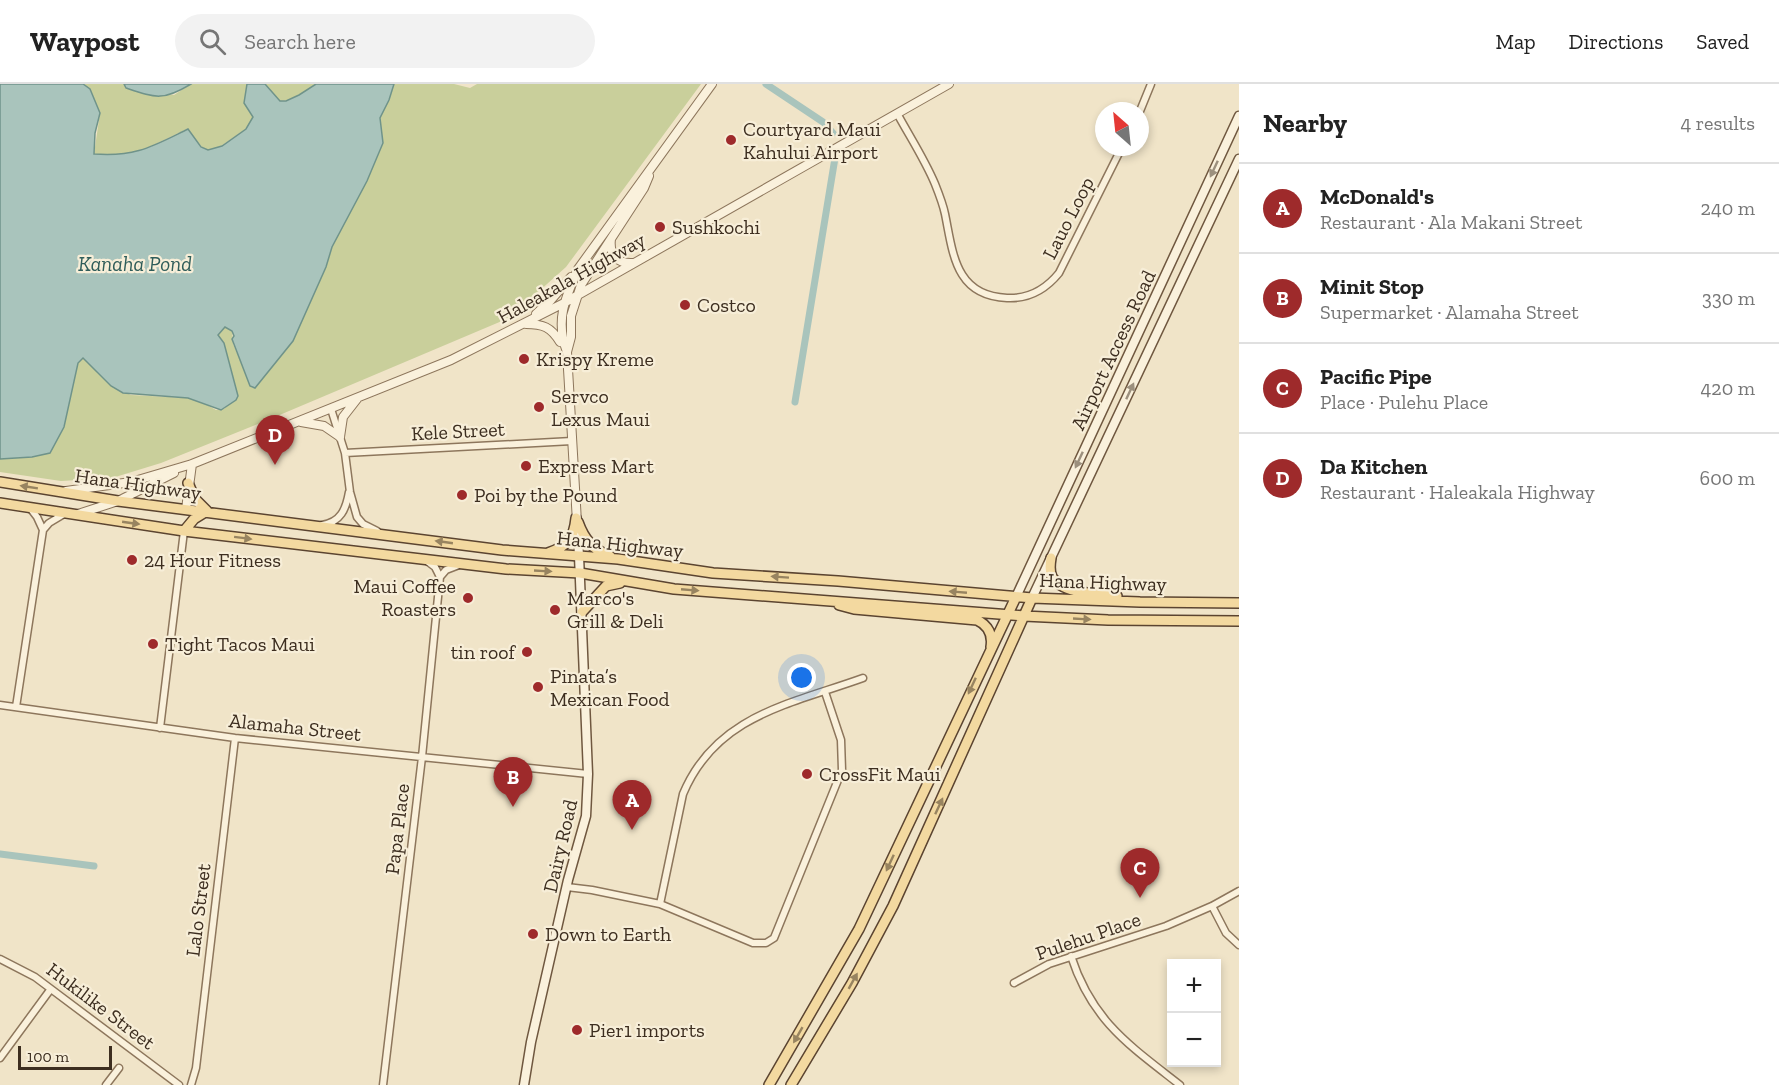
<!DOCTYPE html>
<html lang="en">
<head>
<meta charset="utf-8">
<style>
	:root { --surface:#fff; --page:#f2f2f2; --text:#222; --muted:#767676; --line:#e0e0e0; --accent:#9e2a2b }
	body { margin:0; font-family:"Zilla Slab",serif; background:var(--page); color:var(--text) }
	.controls { position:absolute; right:18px; bottom:18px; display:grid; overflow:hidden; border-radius:0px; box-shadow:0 3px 9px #0003 }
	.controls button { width:54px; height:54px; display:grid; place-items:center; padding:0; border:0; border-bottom:2px solid var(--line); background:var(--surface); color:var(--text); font:30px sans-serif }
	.compass { position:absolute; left:1095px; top:18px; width:54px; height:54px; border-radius:50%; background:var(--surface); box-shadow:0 3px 9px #0003; rotate:333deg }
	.scale { position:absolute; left:18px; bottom:15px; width:94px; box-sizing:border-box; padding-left:6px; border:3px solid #3d2e20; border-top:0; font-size:16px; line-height:21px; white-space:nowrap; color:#3d2e20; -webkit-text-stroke:4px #f7eed8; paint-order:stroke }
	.you { position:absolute; left:802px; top:594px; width:21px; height:21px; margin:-15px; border:4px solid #fff; border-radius:50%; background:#1a73e8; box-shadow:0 0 0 9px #1a73e833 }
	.badge { display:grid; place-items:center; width:39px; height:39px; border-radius:50%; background:var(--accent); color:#fff; font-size:20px; font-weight:700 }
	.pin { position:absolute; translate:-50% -50px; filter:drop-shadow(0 2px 3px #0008) }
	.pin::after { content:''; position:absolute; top:32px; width:21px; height:18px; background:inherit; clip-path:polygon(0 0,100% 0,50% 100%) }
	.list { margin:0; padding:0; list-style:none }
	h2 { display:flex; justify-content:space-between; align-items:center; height:78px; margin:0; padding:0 24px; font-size:26px }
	h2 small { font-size:20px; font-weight:400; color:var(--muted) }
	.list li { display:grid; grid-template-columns:39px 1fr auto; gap:18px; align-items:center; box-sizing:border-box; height:90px; padding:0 24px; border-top:2px solid var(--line) }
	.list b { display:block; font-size:22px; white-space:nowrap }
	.list p { margin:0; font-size:20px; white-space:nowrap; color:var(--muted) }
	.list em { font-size:20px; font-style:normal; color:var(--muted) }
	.icon { flex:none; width:33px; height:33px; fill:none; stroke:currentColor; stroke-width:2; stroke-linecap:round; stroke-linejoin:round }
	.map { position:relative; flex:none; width:1239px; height:1001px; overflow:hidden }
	header { display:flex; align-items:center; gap:36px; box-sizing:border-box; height:84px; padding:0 30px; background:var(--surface); border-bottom:2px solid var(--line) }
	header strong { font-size:28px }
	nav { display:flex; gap:33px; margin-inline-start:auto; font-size:21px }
	.search { width:420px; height:54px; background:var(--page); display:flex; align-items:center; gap:15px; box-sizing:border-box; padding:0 21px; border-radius:33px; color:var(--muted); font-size:22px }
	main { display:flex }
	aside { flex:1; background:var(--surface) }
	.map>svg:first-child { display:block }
	.green { fill:#c9cf9b }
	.water { fill:#a9c4bc; stroke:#6f938a; stroke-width:1.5 }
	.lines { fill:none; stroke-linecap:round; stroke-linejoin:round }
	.canal { stroke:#a9c4bc; stroke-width:7 }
	.minor-casing { stroke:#8d765c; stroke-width:9 }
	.tertiary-casing { stroke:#8d765c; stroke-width:10 }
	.secondary-casing { stroke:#6f573f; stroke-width:11 }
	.primary-casing { stroke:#5b4430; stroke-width:12 }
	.minor { stroke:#faf1dc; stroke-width:6 }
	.tertiary { stroke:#faf1dc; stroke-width:8 }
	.secondary { stroke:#faf1dc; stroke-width:8 }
	.primary { stroke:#f3d9a0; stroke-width:9 }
	.oneway { fill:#9c907e }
	.oneway2 { fill:#988460 }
	.poi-dot { fill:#9e2a2b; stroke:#f7eed8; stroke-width:2 }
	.labels { text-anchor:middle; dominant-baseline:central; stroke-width:4.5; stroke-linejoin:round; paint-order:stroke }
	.poi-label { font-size:20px; fill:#3d2e20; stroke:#f7eed8; text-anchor:start }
	.street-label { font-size:20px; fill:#3d2e20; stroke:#f7eed8 }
	.water-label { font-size:21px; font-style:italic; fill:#2f5d5a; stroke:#f7eed8 }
</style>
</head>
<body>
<header>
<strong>Waypost</strong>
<div class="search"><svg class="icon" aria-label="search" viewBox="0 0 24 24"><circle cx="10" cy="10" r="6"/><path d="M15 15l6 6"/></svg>Search here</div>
<nav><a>Map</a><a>Directions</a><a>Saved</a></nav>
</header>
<main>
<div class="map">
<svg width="1239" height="1001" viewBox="0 0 1239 1001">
	<rect width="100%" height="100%" fill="#f0e4c8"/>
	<!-- green -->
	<path class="green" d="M83 0H124L126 4 174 11 191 0H247L244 19 253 33 246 45 215 66H208L202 63 187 45 145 65 126 71 94 70 100 29 90 5Z
		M265 0H316C305 8 294 17 280 17Z
		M394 0H454L470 4 477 0H701L566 183 509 234 263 338 161 379 112 394 61 397 0 388V375L32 373 50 369 64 343 78 279 83 274 111 302 131 311 188 314 200 317 216 326 224 325 238 312 224 260 218 251 225 243 232 247 233 260 252 304 260 298 293 257 326 183 332 163 367 97 383 59 380 34 389 16Z"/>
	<!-- water -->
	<path class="water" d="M0 0H83L90 5 100 29 95 49 94 70C136 73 151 63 188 45L201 63 208 66 222 62 246 45 253 33 244 19 247 0H265L280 17H286L299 11 316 0H394L389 16 380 34 383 59 367 97 332 163 326 183 293 257 255 304 250 302 232 255 234 252 232 247 225 243 218 251 224 259 238 312 236 316 221 326 188 314 123 309 111 302 83 274 78 279 64 343 50 369 32 373 0 375Z
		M124 0H191C163 17 156 14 126 4Z"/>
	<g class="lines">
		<!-- canal -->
		<path class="canal" d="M766 0 823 38 833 49
			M795 318 835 74
			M0 770 94 782"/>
		<!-- minor casing -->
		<g class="minor-casing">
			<path id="minor" d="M1140 27 1151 0
				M898 31C910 53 925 76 935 100 939 110 943 120 945 130 953 169 955 212 1007 214 1028 215 1046 205 1059 189L1122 63
				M331 325 345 369 350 408 357 433 363 440 377 447
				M345 369 572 357
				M30 424 37 433 43 446
				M322 441C341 438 346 425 349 408
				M440 493 446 486 459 481
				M0 621 235 654 588 690
				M16 623 43 446 49 439 64 430
				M160 644 184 447
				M567 803 592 806 660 820 753 859H766L774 854 842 686 841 656 825 608
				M660 820 683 710C716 631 791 620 863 594
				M1212 822 1226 849 1239 861
				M1071 872C1092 937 1129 961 1180 1001
				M0 875 35 893 179 1001
				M1014 899 1049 880 1166 842 1212 822 1239 807
				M0 974 50 906
				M106 1001 119 984
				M191 1001 196 984 235 654
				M383 1001 422 673 440 493 435 483 427 477"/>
		</g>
		<!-- tertiary casing -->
		<g class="tertiary-casing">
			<path id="tertiary" d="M611 155C609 170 617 180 633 179
				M536 230 551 216 571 193
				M526 240C543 240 551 243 560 258
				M567 268 571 253V232L581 201 644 104 649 92
				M301 338 324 342 340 353
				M340 353 343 333 357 315
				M66 407 131 398 192 380 451 276 564 219 949 0
				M186 425 192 380
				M78 430 118 417 174 389
				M579 472 567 268C555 237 565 214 578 185L712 0"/>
		</g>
		<!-- secondary casing -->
		<g class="secondary-casing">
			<path id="secondary" d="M1016 513 1239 32
				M1032 514 1239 75
				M524 1001 531 958 568 796 586 732 588 690 579 472"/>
		</g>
		<!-- primary casing -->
		<g class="primary-casing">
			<path id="primary" d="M0 398 118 417 502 466 618 475 713 489 838 497 1032 514 1140 518 1239 519
				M188 399 195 415 207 427
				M0 419 184 447 506 485 580 489 674 505 1024 532 1108 536 1239 537
				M578 438C584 455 593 466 610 472
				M184 447 194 435 207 427
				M548 469C568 462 574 454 576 434
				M1051 474C1050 480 1049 487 1052 493 1062 510 1099 510 1117 512
				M839 521 854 525 977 536C988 541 993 551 991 563
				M582 528 606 502 620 499
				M769 1001 859 845 1016 513
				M791 1001 852 899 893 822 1032 514"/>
		</g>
		<!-- minor -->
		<use href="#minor" class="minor"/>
		<!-- tertiary -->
		<use href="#tertiary" class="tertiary"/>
		<!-- secondary -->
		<use href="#secondary" class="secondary"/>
		<!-- primary -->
		<use href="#primary" class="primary"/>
	</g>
	<!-- one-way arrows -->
	<defs><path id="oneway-solid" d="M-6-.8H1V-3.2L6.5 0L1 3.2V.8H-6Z" transform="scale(1.5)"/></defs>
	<g class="oneway">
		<use href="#oneway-solid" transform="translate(1214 85) rotate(115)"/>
		<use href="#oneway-solid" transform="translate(1130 307) rotate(-65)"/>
		<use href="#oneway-solid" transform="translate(1079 376) rotate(115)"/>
	</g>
	<g class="oneway2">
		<use href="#oneway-solid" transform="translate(29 403) rotate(-171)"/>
		<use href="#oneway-solid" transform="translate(131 439) rotate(8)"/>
		<use href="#oneway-solid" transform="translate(243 454) rotate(7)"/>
		<use href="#oneway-solid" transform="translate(444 458) rotate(-172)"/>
		<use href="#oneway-solid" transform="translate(543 487) rotate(3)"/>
		<use href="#oneway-solid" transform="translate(780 493) rotate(-176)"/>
		<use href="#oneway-solid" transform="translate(690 506) rotate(5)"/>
		<use href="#oneway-solid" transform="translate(958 508) rotate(-175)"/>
		<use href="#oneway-solid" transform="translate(1082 535) rotate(3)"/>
		<use href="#oneway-solid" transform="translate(972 602) rotate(115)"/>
		<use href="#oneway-solid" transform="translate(939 722) rotate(-65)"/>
		<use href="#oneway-solid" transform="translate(890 779) rotate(115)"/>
		<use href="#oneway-solid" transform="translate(853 897) rotate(-61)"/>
		<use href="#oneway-solid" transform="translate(798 951) rotate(120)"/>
	</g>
	<!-- markers -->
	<g class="poi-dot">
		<circle cx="731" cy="56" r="6"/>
		<circle cx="660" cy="143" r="6"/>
		<circle cx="685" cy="221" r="6"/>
		<circle cx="524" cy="275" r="6"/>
		<circle cx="539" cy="323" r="6"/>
		<circle cx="526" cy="382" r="6"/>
		<circle cx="462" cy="411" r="6"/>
		<circle cx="132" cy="476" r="6"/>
		<circle cx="468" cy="514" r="6"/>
		<circle cx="555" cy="526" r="6"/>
		<circle cx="153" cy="560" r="6"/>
		<circle cx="527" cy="568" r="6"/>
		<circle cx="538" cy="603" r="6"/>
		<circle cx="807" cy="690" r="6"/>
		<circle cx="533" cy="850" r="6"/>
		<circle cx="577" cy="946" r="6"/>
	</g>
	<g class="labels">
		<!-- poi labels -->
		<g class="poi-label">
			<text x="743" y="45">Courtyard Maui<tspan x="743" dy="23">Kahului Airport</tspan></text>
			<text x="672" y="143">Sushkochi</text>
			<text x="697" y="221">Costco</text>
			<text x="536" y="275">Krispy Kreme</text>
			<text x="551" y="312">Servco<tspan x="551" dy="23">Lexus Maui</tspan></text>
			<text x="538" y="382">Express Mart</text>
			<text x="474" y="411">Poi by the Pound</text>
			<text x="144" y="476">24 Hour Fitness</text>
			<text x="456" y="502" text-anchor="end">Maui Coffee<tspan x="456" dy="23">Roasters</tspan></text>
			<text x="567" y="514">Marco's<tspan x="567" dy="23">Grill &amp; Deli</tspan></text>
			<text x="165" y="560">Tight Tacos Maui</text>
			<text x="515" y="568" text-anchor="end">tin roof</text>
			<text x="550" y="592">Pinata’s<tspan x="550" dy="23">Mexican Food</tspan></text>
			<text x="819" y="690">CrossFit Maui</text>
			<text x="545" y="850">Down to Earth</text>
			<text x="589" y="946">Pier1 imports</text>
		</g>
		<!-- street labels -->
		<g class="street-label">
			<text transform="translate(1068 134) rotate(-63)">Lauo Loop</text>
			<text transform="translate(571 194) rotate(-29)">Haleakala Highway</text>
			<text transform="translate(1113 266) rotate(-65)">Airport Access Road</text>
			<text transform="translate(458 347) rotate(-3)">Kele Street</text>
			<text transform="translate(138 400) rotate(8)">Hana Highway</text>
			<text transform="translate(620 460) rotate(6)">Hana Highway</text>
			<text transform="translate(1103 498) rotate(2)">Hana Highway</text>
			<text transform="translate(295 643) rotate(6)">Alamaha Street</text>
			<text transform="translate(397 745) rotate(-83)">Papa Place</text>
			<text transform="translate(560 762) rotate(-77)">Dairy Road</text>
			<text transform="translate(198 826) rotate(-83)">Lalo Street</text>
			<text transform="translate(1088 852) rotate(-19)">Pulehu Place</text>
			<text transform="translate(101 922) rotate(37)">Hukilike Street</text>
		</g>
		<!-- water labels -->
		<g class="water-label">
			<text x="135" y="179">Kanaha Pond</text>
		</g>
	</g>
</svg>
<div class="controls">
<button>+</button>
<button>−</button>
</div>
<svg class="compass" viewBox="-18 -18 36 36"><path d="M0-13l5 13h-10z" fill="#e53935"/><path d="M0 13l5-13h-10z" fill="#767676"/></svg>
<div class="scale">100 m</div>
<div class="you"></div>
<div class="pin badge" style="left:632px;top:746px">A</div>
<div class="pin badge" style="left:513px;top:723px">B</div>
<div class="pin badge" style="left:1140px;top:814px">C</div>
<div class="pin badge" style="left:275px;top:381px">D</div>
</div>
<aside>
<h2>Nearby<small>4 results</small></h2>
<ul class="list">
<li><span class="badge">A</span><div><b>McDonald's</b><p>Restaurant · Ala Makani Street</p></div><em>240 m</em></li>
<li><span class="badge">B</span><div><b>Minit Stop</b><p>Supermarket · Alamaha Street</p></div><em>330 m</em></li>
<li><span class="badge">C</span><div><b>Pacific Pipe</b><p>Place · Pulehu Place</p></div><em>420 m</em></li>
<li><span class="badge">D</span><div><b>Da Kitchen</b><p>Restaurant · Haleakala Highway</p></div><em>600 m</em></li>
</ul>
</aside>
</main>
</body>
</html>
